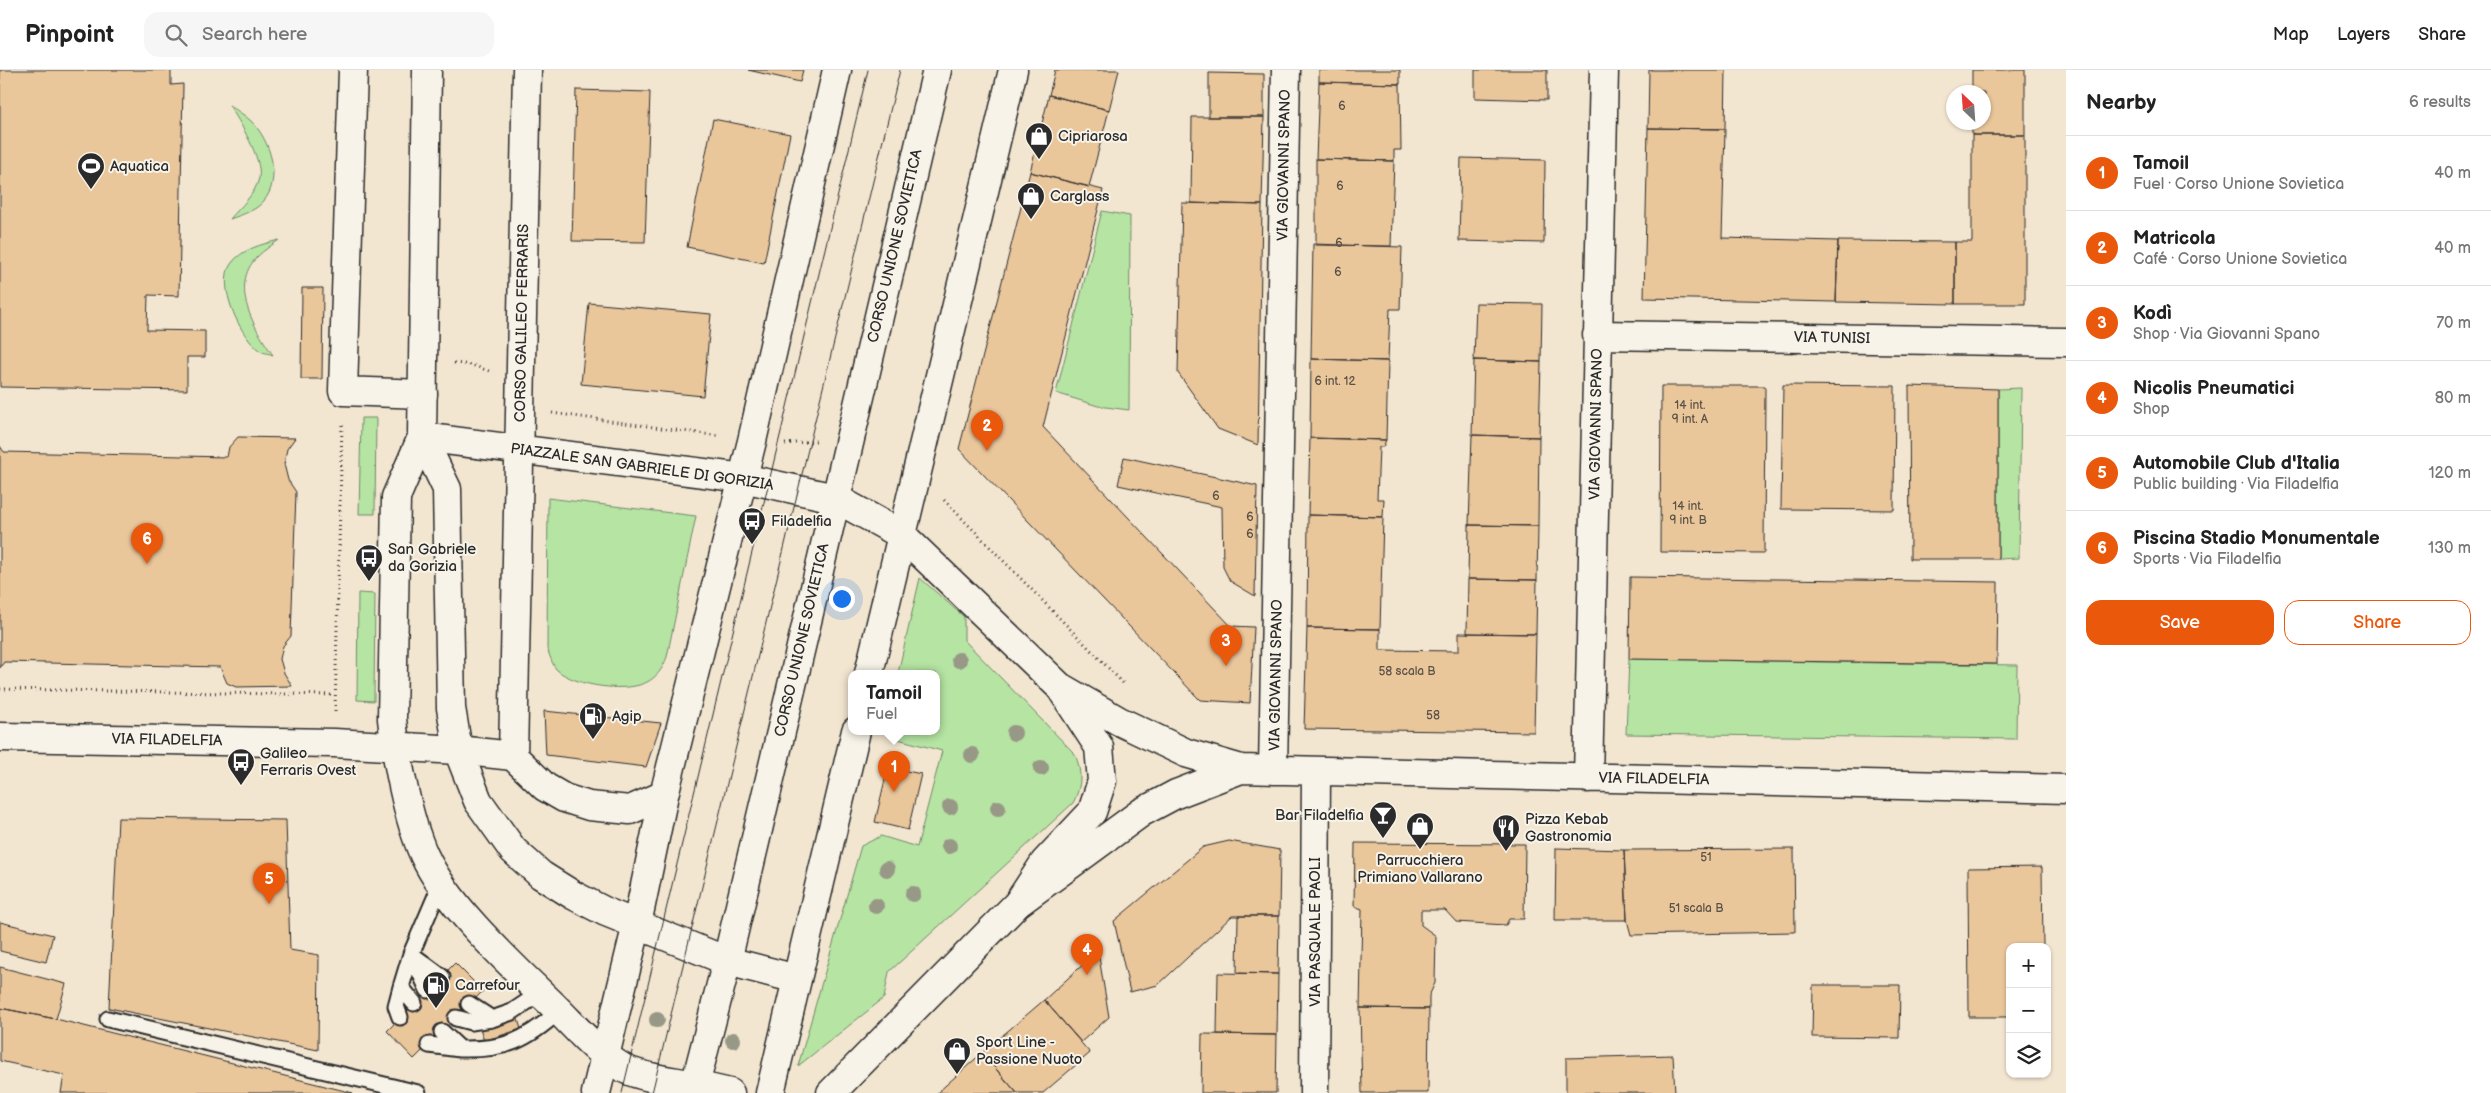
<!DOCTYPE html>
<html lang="en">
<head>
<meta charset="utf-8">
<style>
	:root { --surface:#fff; --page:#f6f6f6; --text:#222; --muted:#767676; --line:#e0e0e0; --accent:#ea580c }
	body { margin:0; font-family:"Balsamiq Sans",sans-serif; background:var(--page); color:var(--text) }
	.controls { position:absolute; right:15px; bottom:15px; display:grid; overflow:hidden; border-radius:10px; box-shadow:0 1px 4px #0004 }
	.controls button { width:45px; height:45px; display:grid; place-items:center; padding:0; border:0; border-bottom:1px solid var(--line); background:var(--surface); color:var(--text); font:25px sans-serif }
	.compass { position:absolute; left:1946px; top:15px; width:45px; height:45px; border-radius:50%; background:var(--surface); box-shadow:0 1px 4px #0004; rotate:335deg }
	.you { position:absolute; left:841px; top:528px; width:18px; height:18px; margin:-12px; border:4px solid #fff; border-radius:50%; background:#1a73e8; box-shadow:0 0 0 8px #1a73e833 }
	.badge { display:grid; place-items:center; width:32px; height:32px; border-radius:50%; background:var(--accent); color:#fff; font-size:16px; font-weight:700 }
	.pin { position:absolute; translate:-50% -41px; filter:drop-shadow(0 1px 2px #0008) }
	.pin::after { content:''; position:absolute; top:26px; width:18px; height:15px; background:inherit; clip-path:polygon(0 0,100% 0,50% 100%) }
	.popup { position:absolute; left:848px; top:600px; width:92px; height:65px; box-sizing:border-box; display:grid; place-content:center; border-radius:10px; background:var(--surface); filter:drop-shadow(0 1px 4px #0005); font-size:16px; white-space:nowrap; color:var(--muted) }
	.popup b { font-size:19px; color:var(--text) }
	.popup::after { content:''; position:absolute; left:50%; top:100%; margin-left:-10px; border:10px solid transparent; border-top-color:var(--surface) }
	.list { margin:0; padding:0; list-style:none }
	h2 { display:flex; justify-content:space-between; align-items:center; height:65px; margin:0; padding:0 20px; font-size:21px }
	h2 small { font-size:16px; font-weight:400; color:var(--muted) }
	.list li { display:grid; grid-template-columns:32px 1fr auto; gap:15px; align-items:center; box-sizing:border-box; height:75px; padding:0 20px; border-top:1px solid var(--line) }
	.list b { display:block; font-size:19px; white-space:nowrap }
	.list p { margin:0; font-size:16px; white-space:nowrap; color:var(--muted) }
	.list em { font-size:16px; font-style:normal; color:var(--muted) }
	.actions { display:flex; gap:10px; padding:15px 20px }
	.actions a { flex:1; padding:11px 0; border:1px solid var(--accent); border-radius:15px; text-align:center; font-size:18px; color:var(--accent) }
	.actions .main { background:var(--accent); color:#fff }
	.icon { flex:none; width:28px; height:28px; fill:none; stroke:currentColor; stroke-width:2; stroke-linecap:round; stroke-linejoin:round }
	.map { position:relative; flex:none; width:2066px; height:1023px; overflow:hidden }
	header { display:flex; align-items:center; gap:30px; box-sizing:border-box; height:70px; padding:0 25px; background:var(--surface); border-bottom:1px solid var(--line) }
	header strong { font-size:24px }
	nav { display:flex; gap:28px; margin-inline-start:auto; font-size:18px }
	.search { width:350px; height:45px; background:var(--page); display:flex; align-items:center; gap:12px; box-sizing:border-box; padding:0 18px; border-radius:15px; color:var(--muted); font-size:19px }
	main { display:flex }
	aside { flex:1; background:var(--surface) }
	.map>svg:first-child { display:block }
	.green { fill:#b5e4a3; stroke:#708867 }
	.building { fill:#eac69b; stroke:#2b2b2b }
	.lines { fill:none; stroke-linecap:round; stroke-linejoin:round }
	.service-casing { stroke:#2b2b2b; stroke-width:19 }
	.minor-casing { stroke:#2b2b2b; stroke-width:31 }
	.secondary-casing { stroke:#2b2b2b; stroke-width:31 }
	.path { stroke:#2b2b2b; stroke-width:3; stroke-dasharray:1 4; stroke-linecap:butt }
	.service { stroke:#f7f3e8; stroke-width:15 }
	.minor { stroke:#f7f3e8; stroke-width:28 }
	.secondary { stroke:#f7f3e8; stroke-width:28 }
	.tram { stroke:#2b2b2b; stroke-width:1 }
	.tree { fill:#989886 }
	.labels { text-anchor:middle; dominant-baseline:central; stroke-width:4; stroke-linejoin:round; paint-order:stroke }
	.number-label { font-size:12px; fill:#5b5247 }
	.poi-label { font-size:15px; fill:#2b2b2b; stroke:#f7f3e8; text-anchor:start }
	.street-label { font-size:15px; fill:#2b2b2b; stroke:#f7f3e8 }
</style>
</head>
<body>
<header>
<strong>Pinpoint</strong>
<div class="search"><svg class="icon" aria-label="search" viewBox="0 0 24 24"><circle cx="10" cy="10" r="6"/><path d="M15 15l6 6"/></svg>Search here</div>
<nav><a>Map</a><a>Layers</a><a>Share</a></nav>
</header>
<main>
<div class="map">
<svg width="2066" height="1023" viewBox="0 0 2066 1023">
	<rect width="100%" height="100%" fill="#f3e6d1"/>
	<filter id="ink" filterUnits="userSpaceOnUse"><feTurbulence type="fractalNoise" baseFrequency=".02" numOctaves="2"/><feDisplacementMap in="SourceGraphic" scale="10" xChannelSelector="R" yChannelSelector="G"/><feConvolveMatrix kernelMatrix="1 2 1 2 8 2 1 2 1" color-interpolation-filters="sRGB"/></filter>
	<g filter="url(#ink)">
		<!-- green -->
		<path class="green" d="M229 35C236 40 245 45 251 51 270 69 283 110 263 132 255 141 241 145 230 149 240 137 255 125 259 108 263 89 239 51 229 35Z
			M1102 141 1130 146 1129 340 1098 336 1056 323Z
			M279 170C272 175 264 180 257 187 229 216 254 258 273 285 269 283 262 283 259 280 240 267 216 214 231 194 241 179 263 174 279 170Z
			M2021 318 2019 488 1998 489V319Z
			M361 348H376L375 444H359Z
			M548 428 696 446 667 587C663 597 659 605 649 611 628 624 575 616 557 600 552 595 550 585 547 579Z
			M920 508 964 547V570L1075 684C1082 702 1082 716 1073 733L889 902 884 928 798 996 861 776 881 766 917 777 942 681 898 669 893 661H936V603H898Z
			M358 523 375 524 374 631 357 630Z
			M1629 589 2017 595 2016 669 1626 664Z"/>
		<!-- building -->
		<path class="building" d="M0 0H171V15L183 14 179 226 148 225 147 260 205 261V287H187V320L0 317Z
			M748 0H803L800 12Z
			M1055 0H1119L1109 40 1049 25Z
			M1319 0H1400V14L1319 12Z
			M1475 0H1547V30L1475 28Z
			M1649 0H1726L1725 59 1648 58Z
			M1972 0H2025V65H1972V52H1984V22H1972Z
			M1209 3 1264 4V47H1209Z
			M1319 12 1400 14 1401 80H1394V91L1316 89Z
			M576 20 650 22 645 172 572 171Z
			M1049 25 1109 40 1089 117 1030 102Z
			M1192 47H1264L1262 135 1191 133Z
			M713 49 790 64 764 193 687 177Z
			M1648 58 1725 59 1722 168 1838 171 1836 232 1644 228Z
			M1972 65H2025V234H1955V172H1972Z
			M1461 88 1545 90 1544 173 1459 171Z
			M1316 89 1394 91 1391 176 1316 175Z
			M1030 102 1103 120 1043 357 1231 556 1254 557 1250 633 1200 630 959 379Z
			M1182 133 1262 135 1258 375 1218 359 1178 303Z
			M1838 171 1955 172V234L1836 232Z
			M1313 174 1402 177 1400 239H1390L1388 291 1311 289Z
			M302 218H323L322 309H301Z
			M589 233 711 244 703 326 581 314Z
			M1476 233 1542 234 1541 292 1474 290Z
			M1311 289 1388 291 1386 370 1310 368Z
			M1474 290 1541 292 1539 367 1472 365Z
			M1783 315 1895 316 1894 440 1781 439Z
			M1661 316H1765L1764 483 1660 482Z
			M1909 316 1998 319V489H1910Z
			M1472 365 1539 367 1538 456 1469 455Z
			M238 367 295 368 287 379 284 394 288 410 296 422 291 566 283 576 280 589 284 603 292 616 236 617 227 613 220 597 4 592 0 598V376L4 382 227 387 229 377Z
			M1310 368 1386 370 1383 377H1379L1377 429H1384L1383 447 1308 445Z
			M1124 387 1257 416 1255 526 1230 511 1223 497 1222 437 1118 415Z
			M1308 445 1383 447 1380 559 1307 558Z
			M1469 455 1538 456 1537 510 1468 509Z
			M1630 507 1998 512 1997 594 1629 589Z
			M1468 509 1537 510 1536 564 1467 563Z
			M1307 558 1380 559V580L1459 581V563L1536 564 1534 662 1304 659Z
			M544 641 661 653 646 697 546 685Z
			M888 697 921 704 908 760 875 752Z
			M118 748 286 750 290 880 319 885 318 980 109 938Z
			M1229 771 1280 780 1279 846H1232L1158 915 1130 922 1114 851 1203 777Z
			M1355 773 1525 774 1524 849H1509L1506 855 1456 852 1445 840H1421V855L1436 866 1435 913 1429 926V939L1360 938 1362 839 1354 836Z
			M1556 778 1624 780 1627 850H1555Z
			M1794 779 1795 862 1631 865 1627 850 1624 780Z
			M2042 797 2043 877H2010V947H1969L1968 798Z
			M1238 846H1279L1278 904 1237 903Z
			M0 852 53 865 46 892 0 881Z
			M1098 881 1109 947 1081 972 1044 930Z
			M455 893 483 921 414 989 387 961Z
			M0 897 66 914 56 949 0 938Z
			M1218 903 1278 904 1277 965 1217 964Z
			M1813 915H1900L1899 968 1812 967Z
			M1044 930 1090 983 1043 1023H1017L982 983Z
			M0 938 56 949 353 1023H61L64 1005 0 991Z
			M1360 938 1429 939 1428 1023H1362Z
			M517 946 521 959 484 971 480 958Z
			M1202 964 1277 965 1276 1023H1201Z
			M982 983 1017 1023H937Z
			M1673 985 1675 1023H1566V988Z"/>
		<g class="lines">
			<!-- service casing -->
			<g class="service-casing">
				<path id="service" d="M441 814 411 884 442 907
					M411 884 401 917 414 933
					M412 885 428 920
					M469 934 492 949 512 942 540 923
					M400 947 396 936 401 917
					M456 948 471 952 492 949
					M108 949 418 1023
					M442 962 460 979C505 980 526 971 559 941
					M429 975 460 979"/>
			</g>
			<!-- minor casing -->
			<g class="minor-casing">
				<path id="minor" d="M353 0 343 321 423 324
					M1597 265 2066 272
					M422 367 743 408 835 428 902 465 1060 617 1099 677 1102 711 1092 742 1045 792 1018 833
					M869 603 1013 0
					M1060 617 1119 651 1186 683 1241 699 2066 719
					M0 667 334 673 458 680 513 686
					M513 686 527 0
					M513 686 545 717 564 728 589 736 630 740 664 725
					M1273 700 1286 0
					M1588 708 1604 0
					M727 891 797 909
					M695 1015 730 1023
					M596 1023 637 854 664 725 752 371 837 0
					M770 1023 856 661
					M831 1023 1018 833 1142 742 1176 724 1241 699
					M1314 1023 1316 701"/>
			</g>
			<!-- secondary casing -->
			<g class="secondary-casing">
				<path id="secondary" d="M427 0 422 367 396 427 392 649C396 687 408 750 424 785 448 838 515 898 557 939 579 961 598 984 625 999 643 1008 675 1011 695 1015
					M422 367 447 419 451 638 458 680 478 731 513 780 541 805 573 825 606 842 727 891
					M693 1023 727 891 937 0"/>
			</g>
			<!-- path -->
			<path class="path" d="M454 293 472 295 489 301
				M552 343 719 366
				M785 374 816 371
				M944 430 1123 613
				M0 619 335 625
				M335 641 342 354"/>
			<!-- service -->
			<use href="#service" class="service"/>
			<!-- minor -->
			<use href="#minor" class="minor"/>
			<!-- secondary -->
			<use href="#secondary" class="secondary"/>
			<!-- tram -->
			<path class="tram" d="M622 1023 868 0
				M652 1023 900 0"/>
		</g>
		<!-- trees -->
		<g class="tree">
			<circle cx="959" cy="590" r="8"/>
			<circle cx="1014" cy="663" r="8"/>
			<circle cx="972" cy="685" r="8"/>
			<circle cx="1041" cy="698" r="8"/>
			<circle cx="950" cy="737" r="8"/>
			<circle cx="998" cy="738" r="8"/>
			<circle cx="949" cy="776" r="8"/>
			<circle cx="887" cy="799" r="8"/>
			<circle cx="913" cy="824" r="8"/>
			<circle cx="876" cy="836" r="8"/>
			<circle cx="657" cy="950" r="8"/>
			<circle cx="733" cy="970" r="8"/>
		</g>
	</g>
	<!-- icons -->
	<defs>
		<g id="shop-pin" transform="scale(1.4375)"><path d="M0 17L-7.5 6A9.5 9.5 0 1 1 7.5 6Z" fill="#2b2b2b" stroke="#f7f3e8"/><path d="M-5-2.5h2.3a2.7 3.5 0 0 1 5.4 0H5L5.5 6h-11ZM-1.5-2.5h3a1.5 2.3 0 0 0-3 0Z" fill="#fff"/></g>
		<g id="stadium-pin" transform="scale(1.4375)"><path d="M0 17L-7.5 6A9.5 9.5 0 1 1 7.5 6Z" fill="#2b2b2b" stroke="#f7f3e8"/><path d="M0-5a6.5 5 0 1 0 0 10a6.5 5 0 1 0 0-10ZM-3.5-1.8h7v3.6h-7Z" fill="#fff"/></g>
		<g id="bus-pin" transform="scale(1.4375)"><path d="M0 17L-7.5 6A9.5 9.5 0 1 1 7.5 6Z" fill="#2b2b2b" stroke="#f7f3e8"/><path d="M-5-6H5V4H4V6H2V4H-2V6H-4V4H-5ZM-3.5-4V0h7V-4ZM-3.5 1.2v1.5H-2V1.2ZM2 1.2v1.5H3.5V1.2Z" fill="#fff"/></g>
		<g id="fuel-pin" transform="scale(1.4375)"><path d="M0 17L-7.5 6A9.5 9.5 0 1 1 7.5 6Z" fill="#2b2b2b" stroke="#f7f3e8"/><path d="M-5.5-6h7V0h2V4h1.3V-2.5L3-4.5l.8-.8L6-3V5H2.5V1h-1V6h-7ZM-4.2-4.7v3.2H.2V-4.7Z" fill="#fff"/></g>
		<g id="bar-pin" transform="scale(1.4375)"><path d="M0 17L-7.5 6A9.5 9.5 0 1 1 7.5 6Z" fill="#2b2b2b" stroke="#f7f3e8"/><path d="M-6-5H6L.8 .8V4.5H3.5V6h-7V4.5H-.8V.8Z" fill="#fff"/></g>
		<g id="restaurant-pin" transform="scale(1.4375)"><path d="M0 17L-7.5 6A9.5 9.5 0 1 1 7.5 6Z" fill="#2b2b2b" stroke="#f7f3e8"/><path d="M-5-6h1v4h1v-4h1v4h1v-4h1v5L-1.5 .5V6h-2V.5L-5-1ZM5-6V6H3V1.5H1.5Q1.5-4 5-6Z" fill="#fff"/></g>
	</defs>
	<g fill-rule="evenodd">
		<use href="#shop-pin" x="1039" y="66"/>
		<use href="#stadium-pin" x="91" y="96"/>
		<use href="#shop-pin" x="1031" y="126"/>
		<use href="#bus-pin" x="752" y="451"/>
		<use href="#bus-pin" x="369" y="488"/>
		<use href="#fuel-pin" x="593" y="646"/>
		<use href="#bus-pin" x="241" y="692"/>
		<use href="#bar-pin" x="1383" y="745"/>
		<use href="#shop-pin" x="1420" y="756"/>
		<use href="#restaurant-pin" x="1506" y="758"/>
		<use href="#fuel-pin" x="436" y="915"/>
		<use href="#shop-pin" x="957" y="981"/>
	</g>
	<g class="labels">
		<!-- number labels -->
		<g class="number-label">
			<text x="1342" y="36">6</text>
			<text x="1340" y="116">6</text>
			<text x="1339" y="173">6</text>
			<text x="1338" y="202">6</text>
			<text x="1335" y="311">6 int. 12</text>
			<text x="1690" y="335">14 int.<tspan x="1690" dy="14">9 int. A</tspan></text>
			<text x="1216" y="426">6</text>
			<text x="1688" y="436">14 int.<tspan x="1688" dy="14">9 int. B</tspan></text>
			<text x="1250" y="447">6</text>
			<text x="1250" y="464">6</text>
			<text x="1407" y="601">58 scala B</text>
			<text x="1433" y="645">58</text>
			<text x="1706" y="787">51</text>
			<text x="1696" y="838">51 scala B</text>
		</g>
		<!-- poi labels -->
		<g class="poi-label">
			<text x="1058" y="66">Cipriarosa</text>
			<text x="110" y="96">Aquatica</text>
			<text x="1050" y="126">Carglass</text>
			<text x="771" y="451">Filadelfia</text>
			<text x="388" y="479">San Gabriele<tspan x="388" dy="17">da Gorizia</tspan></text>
			<text x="612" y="646">Agip</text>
			<text x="260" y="683">Galileo<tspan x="260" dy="17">Ferraris Ovest</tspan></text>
			<text x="1364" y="745" text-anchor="end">Bar Filadelfia</text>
			<text x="1525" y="749">Pizza Kebab<tspan x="1525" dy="17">Gastronomia</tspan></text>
			<text x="1420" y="790" text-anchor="middle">Parrucchiera<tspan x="1420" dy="17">Primiano Vallarano</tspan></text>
			<text x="455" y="915">Carrefour</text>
			<text x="976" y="972">Sport Line -<tspan x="976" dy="17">Passione Nuoto</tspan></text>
		</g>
		<!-- street labels -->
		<g class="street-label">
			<text transform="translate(1284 95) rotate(-89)">VIA GIOVANNI SPANO</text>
			<text transform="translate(895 176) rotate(-77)">CORSO UNIONE SOVIETICA</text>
			<text transform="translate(522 253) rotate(-89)">CORSO GALILEO FERRARIS</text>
			<text transform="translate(1832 268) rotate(1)">VIA TUNISI</text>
			<text transform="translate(1596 354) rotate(-89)">VIA GIOVANNI SPANO</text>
			<text transform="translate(642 397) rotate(8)">PIAZZALE SAN GABRIELE DI GORIZIA</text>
			<text transform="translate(802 570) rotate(-77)">CORSO UNIONE SOVIETICA</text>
			<text transform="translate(1276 605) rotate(-89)">VIA GIOVANNI SPANO</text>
			<text transform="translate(167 670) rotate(1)">VIA FILADELFIA</text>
			<text transform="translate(1654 709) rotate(1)">VIA FILADELFIA</text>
			<text transform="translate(1315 862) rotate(-90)">VIA PASQUALE PAOLI</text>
		</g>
	</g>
</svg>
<div class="controls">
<button>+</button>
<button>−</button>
<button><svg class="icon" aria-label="layers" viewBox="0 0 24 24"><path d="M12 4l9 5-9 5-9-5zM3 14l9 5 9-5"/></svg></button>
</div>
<svg class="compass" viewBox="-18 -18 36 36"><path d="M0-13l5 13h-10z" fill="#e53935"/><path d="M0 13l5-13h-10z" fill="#767676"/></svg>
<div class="you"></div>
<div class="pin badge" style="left:894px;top:722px">1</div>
<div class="popup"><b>Tamoil</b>Fuel</div>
<div class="pin badge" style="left:987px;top:381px">2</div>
<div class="pin badge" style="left:1226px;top:596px">3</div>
<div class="pin badge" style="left:1087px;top:905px">4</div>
<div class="pin badge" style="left:269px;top:834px">5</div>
<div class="pin badge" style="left:147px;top:494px">6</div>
</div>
<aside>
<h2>Nearby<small>6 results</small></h2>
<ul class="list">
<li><span class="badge">1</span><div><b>Tamoil</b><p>Fuel · Corso Unione Sovietica</p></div><em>40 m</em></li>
<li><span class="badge">2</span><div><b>Matricola</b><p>Café · Corso Unione Sovietica</p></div><em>40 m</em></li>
<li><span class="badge">3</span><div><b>Kodì</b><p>Shop · Via Giovanni Spano</p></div><em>70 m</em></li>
<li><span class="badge">4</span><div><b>Nicolis Pneumatici</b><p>Shop</p></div><em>80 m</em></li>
<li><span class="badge">5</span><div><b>Automobile Club d'Italia</b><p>Public building · Via Filadelfia</p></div><em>120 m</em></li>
<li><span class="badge">6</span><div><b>Piscina Stadio Monumentale</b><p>Sports · Via Filadelfia</p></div><em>130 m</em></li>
</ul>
<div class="actions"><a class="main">Save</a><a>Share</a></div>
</aside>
</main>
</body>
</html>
